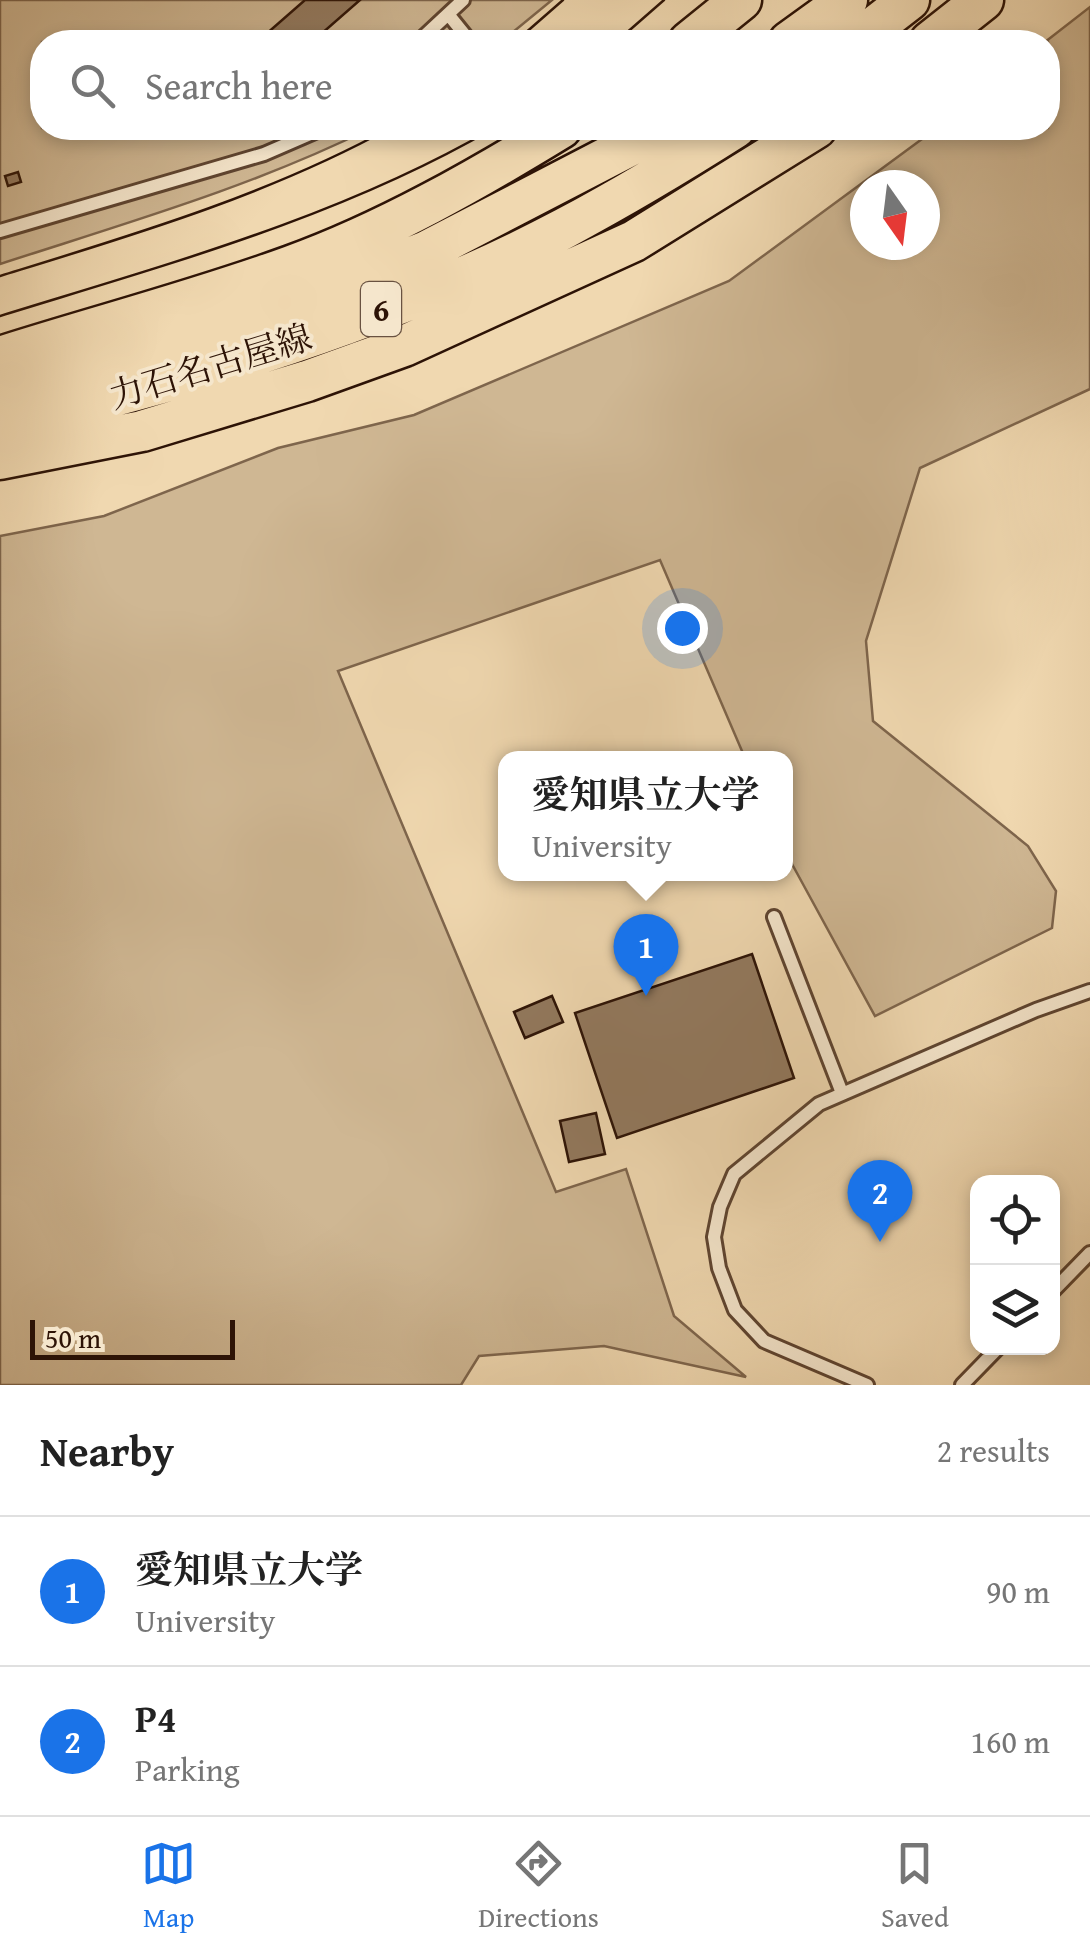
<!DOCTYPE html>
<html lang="en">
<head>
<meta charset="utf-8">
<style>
	:root { --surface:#fff; --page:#f2f2f2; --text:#222; --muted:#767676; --line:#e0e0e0; --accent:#1a73e8 }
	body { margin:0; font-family:"Gentium Book Plus","Noto Serif JP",serif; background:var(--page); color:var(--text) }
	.controls { position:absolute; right:30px; bottom:30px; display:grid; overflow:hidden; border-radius:20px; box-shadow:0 5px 15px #0003 }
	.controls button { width:90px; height:90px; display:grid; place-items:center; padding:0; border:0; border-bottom:2px solid var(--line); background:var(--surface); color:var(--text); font:50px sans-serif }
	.compass { position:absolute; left:850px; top:170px; width:90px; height:90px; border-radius:50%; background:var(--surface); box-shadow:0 5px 15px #0003; rotate:166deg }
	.scale { position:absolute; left:30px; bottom:25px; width:205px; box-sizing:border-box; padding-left:10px; border:5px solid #2d1306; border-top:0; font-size:28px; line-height:35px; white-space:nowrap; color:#2d1306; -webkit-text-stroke:8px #f5e6cc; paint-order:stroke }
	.you { position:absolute; left:682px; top:628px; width:35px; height:35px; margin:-25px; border:8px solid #fff; border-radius:50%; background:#1a73e8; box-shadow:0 0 0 15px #1a73e833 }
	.badge { display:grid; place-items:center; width:65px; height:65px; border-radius:50%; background:var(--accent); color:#fff; font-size:32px; font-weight:700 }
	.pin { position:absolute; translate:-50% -82px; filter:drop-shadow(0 2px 5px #0008) }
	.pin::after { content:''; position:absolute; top:52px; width:35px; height:30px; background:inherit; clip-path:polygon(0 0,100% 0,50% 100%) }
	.popup { position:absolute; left:498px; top:751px; width:295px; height:130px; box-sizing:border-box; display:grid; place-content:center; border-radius:20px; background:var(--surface); filter:drop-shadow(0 2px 8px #0005); font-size:32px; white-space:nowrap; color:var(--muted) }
	.popup b { font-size:38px; color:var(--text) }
	.popup::after { content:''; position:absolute; left:50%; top:100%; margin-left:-20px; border:20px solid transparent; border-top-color:var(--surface) }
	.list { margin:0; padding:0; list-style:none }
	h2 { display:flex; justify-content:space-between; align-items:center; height:130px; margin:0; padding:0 40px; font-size:42px }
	h2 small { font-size:32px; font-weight:400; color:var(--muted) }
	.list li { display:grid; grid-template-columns:65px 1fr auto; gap:30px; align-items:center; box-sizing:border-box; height:150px; padding:0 40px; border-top:2px solid var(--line) }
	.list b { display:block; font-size:38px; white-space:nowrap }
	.list p { margin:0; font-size:32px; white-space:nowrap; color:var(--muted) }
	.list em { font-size:32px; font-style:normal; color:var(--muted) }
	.icon { flex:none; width:55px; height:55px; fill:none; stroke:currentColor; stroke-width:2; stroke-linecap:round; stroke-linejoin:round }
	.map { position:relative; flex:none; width:1090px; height:1385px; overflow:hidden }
	.search { position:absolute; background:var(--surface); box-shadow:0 5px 15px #0003; left:30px; right:30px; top:30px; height:110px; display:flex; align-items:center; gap:25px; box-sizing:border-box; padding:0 35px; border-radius:40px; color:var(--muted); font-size:38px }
	.sheet { height:430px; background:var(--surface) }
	nav { display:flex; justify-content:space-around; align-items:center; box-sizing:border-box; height:140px; border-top:2px solid var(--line); background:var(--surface); font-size:28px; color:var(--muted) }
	nav a { display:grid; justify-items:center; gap:5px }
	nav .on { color:var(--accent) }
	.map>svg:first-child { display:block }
	.green { fill:#cfb793; stroke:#7e654c; stroke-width:2.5; fill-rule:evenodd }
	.building { fill:#92795e; stroke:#2d1306; stroke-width:2.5 }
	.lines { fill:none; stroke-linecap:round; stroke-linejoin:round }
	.lane-casing { stroke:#5e4430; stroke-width:18 }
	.primary-casing { stroke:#2d1306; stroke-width:45 }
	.lane { stroke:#f5e6cc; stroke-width:12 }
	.primary { stroke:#f0d8b0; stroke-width:40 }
	.tram { stroke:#2d1306; stroke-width:2.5 }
	.labels { text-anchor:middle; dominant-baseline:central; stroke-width:8; stroke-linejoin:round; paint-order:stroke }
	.shield { fill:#f5e6cc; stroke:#695241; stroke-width:2.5 }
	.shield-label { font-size:32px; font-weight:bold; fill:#2d1306 }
	.street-label { font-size:35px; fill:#2d1306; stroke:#f5e6cc }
</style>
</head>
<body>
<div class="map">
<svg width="1090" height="1385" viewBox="0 0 1090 1385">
	<rect width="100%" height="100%" fill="#f0d8b0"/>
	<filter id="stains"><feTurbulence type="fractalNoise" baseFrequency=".002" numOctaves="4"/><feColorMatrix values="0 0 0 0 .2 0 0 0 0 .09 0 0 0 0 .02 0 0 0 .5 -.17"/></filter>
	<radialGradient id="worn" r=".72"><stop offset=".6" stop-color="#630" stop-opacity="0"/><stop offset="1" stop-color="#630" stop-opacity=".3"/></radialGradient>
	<!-- green -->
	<path class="green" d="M0 0H552L501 42H42V128H371C252 187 126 223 0 264Z
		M1090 7V389L920 468 866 641 873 721 1028 846 1056 891 1052 928 875 1016 786 853V758H745L660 560 338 671 556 1192 626 1169 674 1316 746 1377 604 1346 479 1356 461 1385H0V536L104 516 278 448 414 415 729 281 937 128H1048V42H1045ZM865 185H925V245H865Z"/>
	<!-- building -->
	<path class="building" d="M305 0H360L312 42H257Z
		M18 172 21 182 8 186 5 176Z
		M752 954 794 1078 617 1138 575 1013Z
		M552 996 563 1022 525 1038 514 1012Z
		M596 1113 605 1154 569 1162 560 1121Z"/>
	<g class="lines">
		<!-- lane casing -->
		<g class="lane-casing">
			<path id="lane" d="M448 14 469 40
				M418 42 463 0
				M0 231 264 154 324 128
				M774 917 842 1093
				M1052 1292 1090 1253
				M867 1385 764 1341 735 1310 719 1268 714 1237 720 1207 734 1174 819 1104 1036 1010 1090 991
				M962 1385 998 1348"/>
		</g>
		<!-- primary casing -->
		<g class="primary-casing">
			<path id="primary" d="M689 42 741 0
				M789 42 847 0
				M855 42 909 0
				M930 42 983 0
				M0 357C97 326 195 301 291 266 385 232 476 180 561 128
				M0 390 214 333 278 311 427 251 664 128
				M0 425C193 379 389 321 565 228 623 197 680 163 735 128
				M0 459 142 431 307 381 404 346 634 241 816 128"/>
		</g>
		<!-- lane -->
		<use href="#lane" class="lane"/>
		<!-- primary -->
		<use href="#primary" class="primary"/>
		<!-- tram -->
		<path class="tram" d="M515 42 563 0
			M616 42 664 0
			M0 276C133 235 268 195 390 128
			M0 316C168 264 341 217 494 128"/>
	</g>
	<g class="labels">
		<!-- shield labels -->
		<rect class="shield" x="361" y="282" width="40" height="54" rx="8"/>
		<g class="shield-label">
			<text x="381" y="309">6</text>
		</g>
		<!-- street labels -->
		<g class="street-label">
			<text transform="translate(210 366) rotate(-17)">力石名古屋線</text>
		</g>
	</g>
	<rect width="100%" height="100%" filter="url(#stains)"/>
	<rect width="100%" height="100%" fill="url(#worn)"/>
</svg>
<div class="controls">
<button><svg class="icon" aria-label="locate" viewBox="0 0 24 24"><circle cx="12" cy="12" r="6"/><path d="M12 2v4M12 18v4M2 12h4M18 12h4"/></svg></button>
<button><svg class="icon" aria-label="layers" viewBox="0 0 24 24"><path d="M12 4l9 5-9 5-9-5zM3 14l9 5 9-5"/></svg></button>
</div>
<svg class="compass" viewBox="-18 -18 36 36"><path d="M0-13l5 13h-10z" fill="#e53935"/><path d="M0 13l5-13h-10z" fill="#767676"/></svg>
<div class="scale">50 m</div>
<div class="you"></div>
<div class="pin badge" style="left:646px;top:996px">1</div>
<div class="popup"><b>愛知県立大学</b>University</div>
<div class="pin badge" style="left:880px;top:1242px">2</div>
<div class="search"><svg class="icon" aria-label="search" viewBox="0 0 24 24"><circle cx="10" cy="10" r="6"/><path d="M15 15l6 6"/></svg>Search here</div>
</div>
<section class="sheet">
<h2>Nearby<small>2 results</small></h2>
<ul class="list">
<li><span class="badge">1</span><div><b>愛知県立大学</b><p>University</p></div><em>90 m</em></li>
<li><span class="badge">2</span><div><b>P4</b><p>Parking</p></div><em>160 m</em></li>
</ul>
</section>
<nav>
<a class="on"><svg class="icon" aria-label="map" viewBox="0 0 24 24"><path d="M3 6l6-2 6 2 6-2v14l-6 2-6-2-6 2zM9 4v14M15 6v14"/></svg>Map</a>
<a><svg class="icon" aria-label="directions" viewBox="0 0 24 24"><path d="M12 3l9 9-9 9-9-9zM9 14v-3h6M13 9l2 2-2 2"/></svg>Directions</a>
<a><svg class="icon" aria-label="saved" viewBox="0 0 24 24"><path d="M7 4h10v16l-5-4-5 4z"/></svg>Saved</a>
</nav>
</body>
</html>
